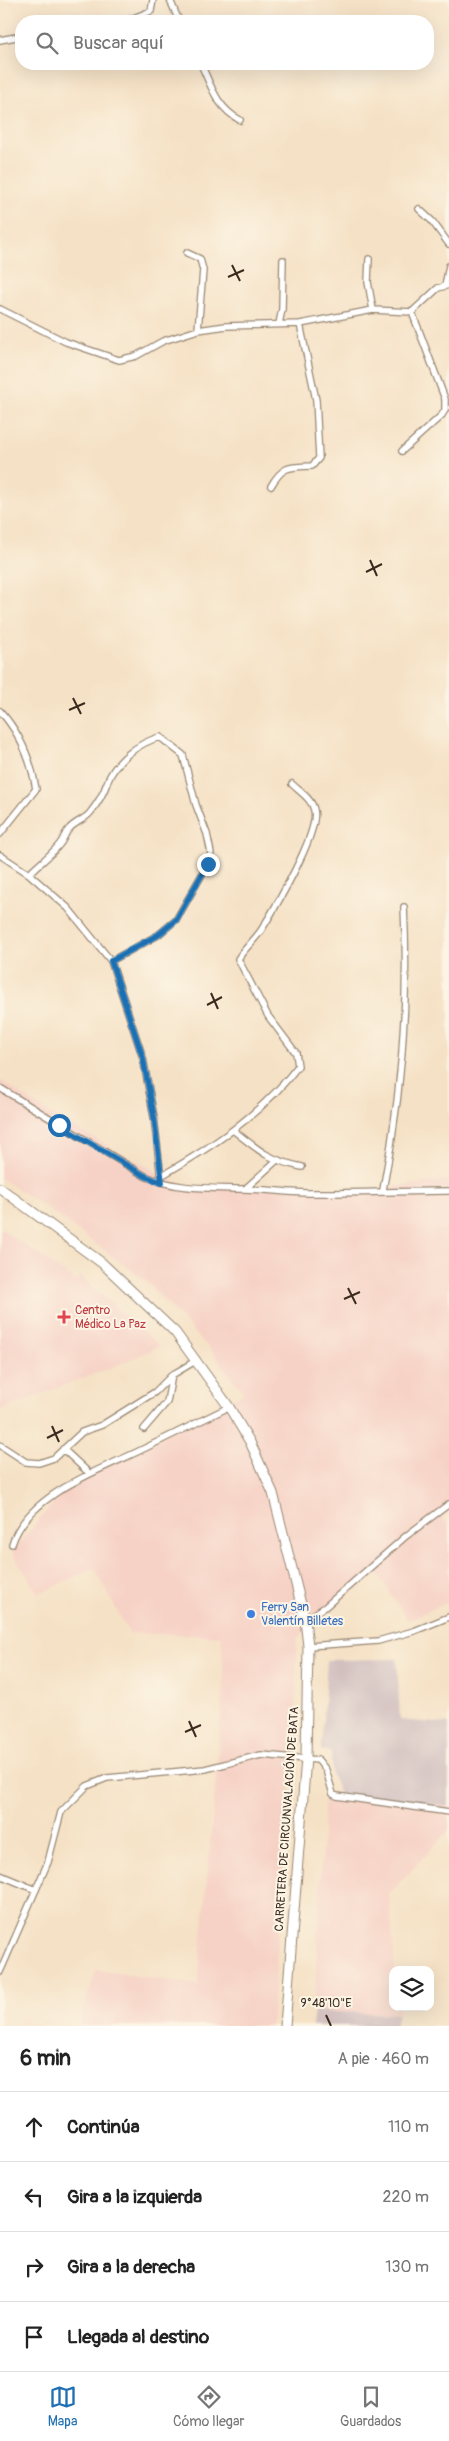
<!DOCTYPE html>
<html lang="es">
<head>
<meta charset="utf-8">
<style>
	:root { --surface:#fff; --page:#f2f2f2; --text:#222; --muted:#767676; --line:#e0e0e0; --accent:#1f6fb2 }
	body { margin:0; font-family:Pangolin,sans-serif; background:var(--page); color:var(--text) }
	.controls { position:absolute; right:15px; bottom:15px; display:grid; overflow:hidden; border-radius:10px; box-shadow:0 5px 20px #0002 }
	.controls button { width:45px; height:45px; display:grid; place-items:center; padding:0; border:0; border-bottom:1px solid var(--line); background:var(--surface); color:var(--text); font:25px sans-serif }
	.stop { position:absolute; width:15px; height:15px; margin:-11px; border:4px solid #1f6fb2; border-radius:50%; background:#fff }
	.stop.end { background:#1f6fb2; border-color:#fff; box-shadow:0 1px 5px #0008 }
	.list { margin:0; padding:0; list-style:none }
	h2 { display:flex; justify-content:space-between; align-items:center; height:65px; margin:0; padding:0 20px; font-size:21px }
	h2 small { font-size:16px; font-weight:400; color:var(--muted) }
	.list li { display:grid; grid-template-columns:32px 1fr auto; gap:15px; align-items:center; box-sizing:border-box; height:70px; padding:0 20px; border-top:1px solid var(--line) }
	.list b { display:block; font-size:19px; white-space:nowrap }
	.list em { font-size:16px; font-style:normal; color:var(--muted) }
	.icon { flex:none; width:28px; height:28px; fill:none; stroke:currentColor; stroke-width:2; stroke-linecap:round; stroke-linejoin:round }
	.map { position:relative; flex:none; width:449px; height:2026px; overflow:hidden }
	.search { position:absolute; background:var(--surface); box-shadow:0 5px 20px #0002; left:15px; right:15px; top:15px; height:55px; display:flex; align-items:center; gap:12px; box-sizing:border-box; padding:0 18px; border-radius:20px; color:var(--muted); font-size:19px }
	.sheet { height:345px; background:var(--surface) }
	nav { display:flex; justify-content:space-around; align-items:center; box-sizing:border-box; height:70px; border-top:1px solid var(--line); background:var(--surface); font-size:14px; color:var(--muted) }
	nav a { display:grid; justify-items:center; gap:2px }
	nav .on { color:var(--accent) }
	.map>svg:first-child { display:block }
	.built { fill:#f6d1c5 }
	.industrial { fill:#d1bfbf }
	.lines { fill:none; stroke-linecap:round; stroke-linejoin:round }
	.street-casing { stroke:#988672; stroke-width:8 }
	.primary-casing { stroke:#988672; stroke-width:11 }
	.street { stroke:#fff; stroke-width:5.5 }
	.primary { stroke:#fff; stroke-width:9 }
	.route { stroke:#1f6fb2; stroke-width:6 }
	.ticks { fill:none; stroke:#3b2a1e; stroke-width:2 }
	.health-dot { fill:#e0444e; stroke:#fcf5e5; stroke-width:2 }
	.shop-dot { fill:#3f7fe0; stroke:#fcf5e5; stroke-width:2 }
	.labels { text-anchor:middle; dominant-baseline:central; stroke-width:4; stroke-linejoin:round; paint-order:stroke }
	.health-label { font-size:12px; fill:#be3a42; stroke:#fcf5e5; text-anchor:start }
	.shop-label { font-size:12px; fill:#366cbe; stroke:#fcf5e5; text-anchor:start }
	.street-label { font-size:12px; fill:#3b2a1e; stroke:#fcf5e5 }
	.ticks-label { font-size:12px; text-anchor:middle; fill:#3b2a1e; stroke:#fcf5e5; stroke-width:4; stroke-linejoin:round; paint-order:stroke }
</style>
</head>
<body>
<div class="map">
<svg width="449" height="2026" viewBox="0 0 449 2026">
	<rect width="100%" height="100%" fill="#fcf5e5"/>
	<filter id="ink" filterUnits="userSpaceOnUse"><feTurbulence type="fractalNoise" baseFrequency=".02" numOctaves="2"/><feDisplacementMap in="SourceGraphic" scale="10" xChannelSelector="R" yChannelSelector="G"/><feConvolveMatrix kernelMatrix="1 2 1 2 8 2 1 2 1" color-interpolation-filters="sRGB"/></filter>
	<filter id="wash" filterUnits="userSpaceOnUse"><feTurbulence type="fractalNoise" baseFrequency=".0096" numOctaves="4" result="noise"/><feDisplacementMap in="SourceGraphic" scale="20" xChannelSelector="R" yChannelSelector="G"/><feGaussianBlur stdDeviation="1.12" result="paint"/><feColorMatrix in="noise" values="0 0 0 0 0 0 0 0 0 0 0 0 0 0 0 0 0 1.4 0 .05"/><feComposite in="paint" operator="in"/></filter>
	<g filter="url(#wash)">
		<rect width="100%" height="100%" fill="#f5e1c5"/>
		<!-- built -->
		<path class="built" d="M0 1080 53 1116 171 1180 186 1186 370 1190 449 1180V1512L442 1518 449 1524V1602L408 1620 378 1574 321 1615 297 1640 294 1746 271 2026H79L96 1970 198 1985 224 1682 221 1636 129 1633 94 1568 38 1594 12 1552 66 1488 244 1393 210 1349 145 1280 44 1206 0 1178Z
			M0 1228 76 1281 80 1276 160 1346 120 1364 0 1410Z
			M325 1792 449 1806V1830L389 1894 395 1970H393V2007H398V2014L314 2011Z"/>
		<!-- industrial -->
		<path class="industrial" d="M397 1659 400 1720 449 1724V1806L340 1794 332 1776 331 1752 321 1750 327 1660Z
			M314 2011 398 2014 395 2026H312Z"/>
	</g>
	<g filter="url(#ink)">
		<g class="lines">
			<!-- street casing -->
			<g class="street-casing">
				<path id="street" d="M170 0 179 21
					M126 21 151 11 153 0
					M0 40 21 36
					M201 64C211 86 217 108 240 120
					M419 209 432 221 449 244
					M187 253 200 259 203 270 198 330
					M369 259 368 282 373 310
					M445 286 449 266
					M0 309 66 342 119 360 136 356 163 341 198 330 226 326 300 324 373 310 412 312 438 288 449 285
					M279 324 282 309 283 260
					M402 451 442 415 445 410V399L412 312
					M271 486C283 465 290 467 312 466L319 458 316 400 300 324
					M0 711C20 733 31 760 36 789L0 834
					M0 855 29 874 68 908 111 961 143 1058 154 1117 161 1179
					M29 874C39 864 51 855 59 845 64 840 64 834 69 829 75 822 84 820 90 813 98 803 103 795 107 783 115 761 138 743 160 737L183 755 196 805 207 834 211 853 208 864 176 920 158 935 111 961
					M0 1088 145 1176C177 1190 209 1188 243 1189 268 1189 294 1194 319 1193 363 1193 406 1191 449 1191
					M233 1130C259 1151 269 1160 302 1167
					M161 1176C212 1147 262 1114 298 1066L296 1053 268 1016 238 959C243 950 255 940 262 929 275 908 320 832 314 810 312 799 300 792 292 784
					M245 1189 276 1161
					M383 1190C401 1098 409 1001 404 907
					M144 1429 167 1402 172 1375
					M0 1445 26 1462 39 1463 54 1458 82 1432 102 1425 155 1392 172 1375 197 1360
					M63 1449 89 1473
					M12 1544C27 1496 95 1472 137 1452 168 1437 198 1422 229 1407
					M305 1620 325 1607 406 1536 449 1504
					M308 1646 378 1641 414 1631 449 1617
					M0 1875 36 1890
					M0 1972 48 1862 61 1812 87 1786 107 1778 205 1769 261 1755 318 1760 326 1770 333 1794 337 1796 449 1812"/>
			</g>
			<!-- primary casing -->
			<g class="primary-casing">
				<path id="primary" d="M0 1188 102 1263 175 1332 229 1407 250 1442 273 1493 305 1620 308 1646 306 1758 285 2026"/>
			</g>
			<!-- street -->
			<use href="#street" class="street"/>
			<!-- primary -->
			<use href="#primary" class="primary"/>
		</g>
	</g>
	<g class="lines" filter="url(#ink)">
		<!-- route -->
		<path class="route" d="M59 1125 145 1176 162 1183 154 1117 143 1058 111 961 158 935 176 920 208 864"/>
	</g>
	<!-- ticks -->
	<path class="ticks" d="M232 265 240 281M228 277 244 270M370 560 377 576M366 572 382 564M73 698 81 714M69 710 85 703M211 993 218 1009M207 1005 222 997M348 1288 356 1304M344 1299 360 1292M52 1426 59 1442M47 1438 63 1430M189 1721 196 1737M185 1732 201 1725M326 2015 331 2026"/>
	<!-- markers -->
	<path class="health-dot" d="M61.5 1309.5h5v5h5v5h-5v5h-5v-5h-5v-5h5z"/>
	<circle class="shop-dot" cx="251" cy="1614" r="5"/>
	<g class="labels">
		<!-- health labels -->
		<g class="health-label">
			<text x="75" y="1310">Centro<tspan x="75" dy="14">Médico La Paz</tspan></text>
		</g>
		<!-- shop labels -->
		<g class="shop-label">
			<text x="261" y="1607">Ferry San<tspan x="261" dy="14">Valentín Billetes</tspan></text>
		</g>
		<!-- street labels -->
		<g class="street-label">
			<text transform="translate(287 1819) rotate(-86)">CARRETERA DE CIRCUNVALACIÓN DE BATA</text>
		</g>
	</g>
	<g class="ticks-label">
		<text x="326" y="2007">9°48'10"E</text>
	</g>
</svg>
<div class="controls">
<button><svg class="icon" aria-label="layers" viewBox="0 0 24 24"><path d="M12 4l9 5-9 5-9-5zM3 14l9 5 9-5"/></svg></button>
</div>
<div class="stop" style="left:59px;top:1125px"></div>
<div class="stop end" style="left:208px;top:864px"></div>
<div class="search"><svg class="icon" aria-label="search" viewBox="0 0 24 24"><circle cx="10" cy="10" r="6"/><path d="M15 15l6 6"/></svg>Buscar aquí</div>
</div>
<section class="sheet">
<h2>6 min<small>A pie · 460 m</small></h2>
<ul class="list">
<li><svg class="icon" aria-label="ahead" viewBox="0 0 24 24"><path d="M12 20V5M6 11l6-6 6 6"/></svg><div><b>Continúa</b></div><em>110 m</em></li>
<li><svg class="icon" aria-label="left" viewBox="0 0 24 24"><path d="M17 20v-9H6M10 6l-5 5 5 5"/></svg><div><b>Gira a la izquierda</b></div><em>220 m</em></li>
<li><svg class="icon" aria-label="right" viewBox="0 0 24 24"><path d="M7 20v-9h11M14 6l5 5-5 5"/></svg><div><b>Gira a la derecha</b></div><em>130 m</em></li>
<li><svg class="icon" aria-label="arrive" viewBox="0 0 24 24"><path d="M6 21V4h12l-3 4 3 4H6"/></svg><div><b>Llegada al destino</b></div></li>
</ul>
</section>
<nav>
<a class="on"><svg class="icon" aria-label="map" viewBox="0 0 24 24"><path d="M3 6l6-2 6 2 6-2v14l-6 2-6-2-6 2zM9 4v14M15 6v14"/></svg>Mapa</a>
<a><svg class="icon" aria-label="directions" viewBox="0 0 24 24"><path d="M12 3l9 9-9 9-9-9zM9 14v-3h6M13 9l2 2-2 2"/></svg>Cómo llegar</a>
<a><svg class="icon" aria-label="saved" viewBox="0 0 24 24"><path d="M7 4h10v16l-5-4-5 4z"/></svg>Guardados</a>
</nav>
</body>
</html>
